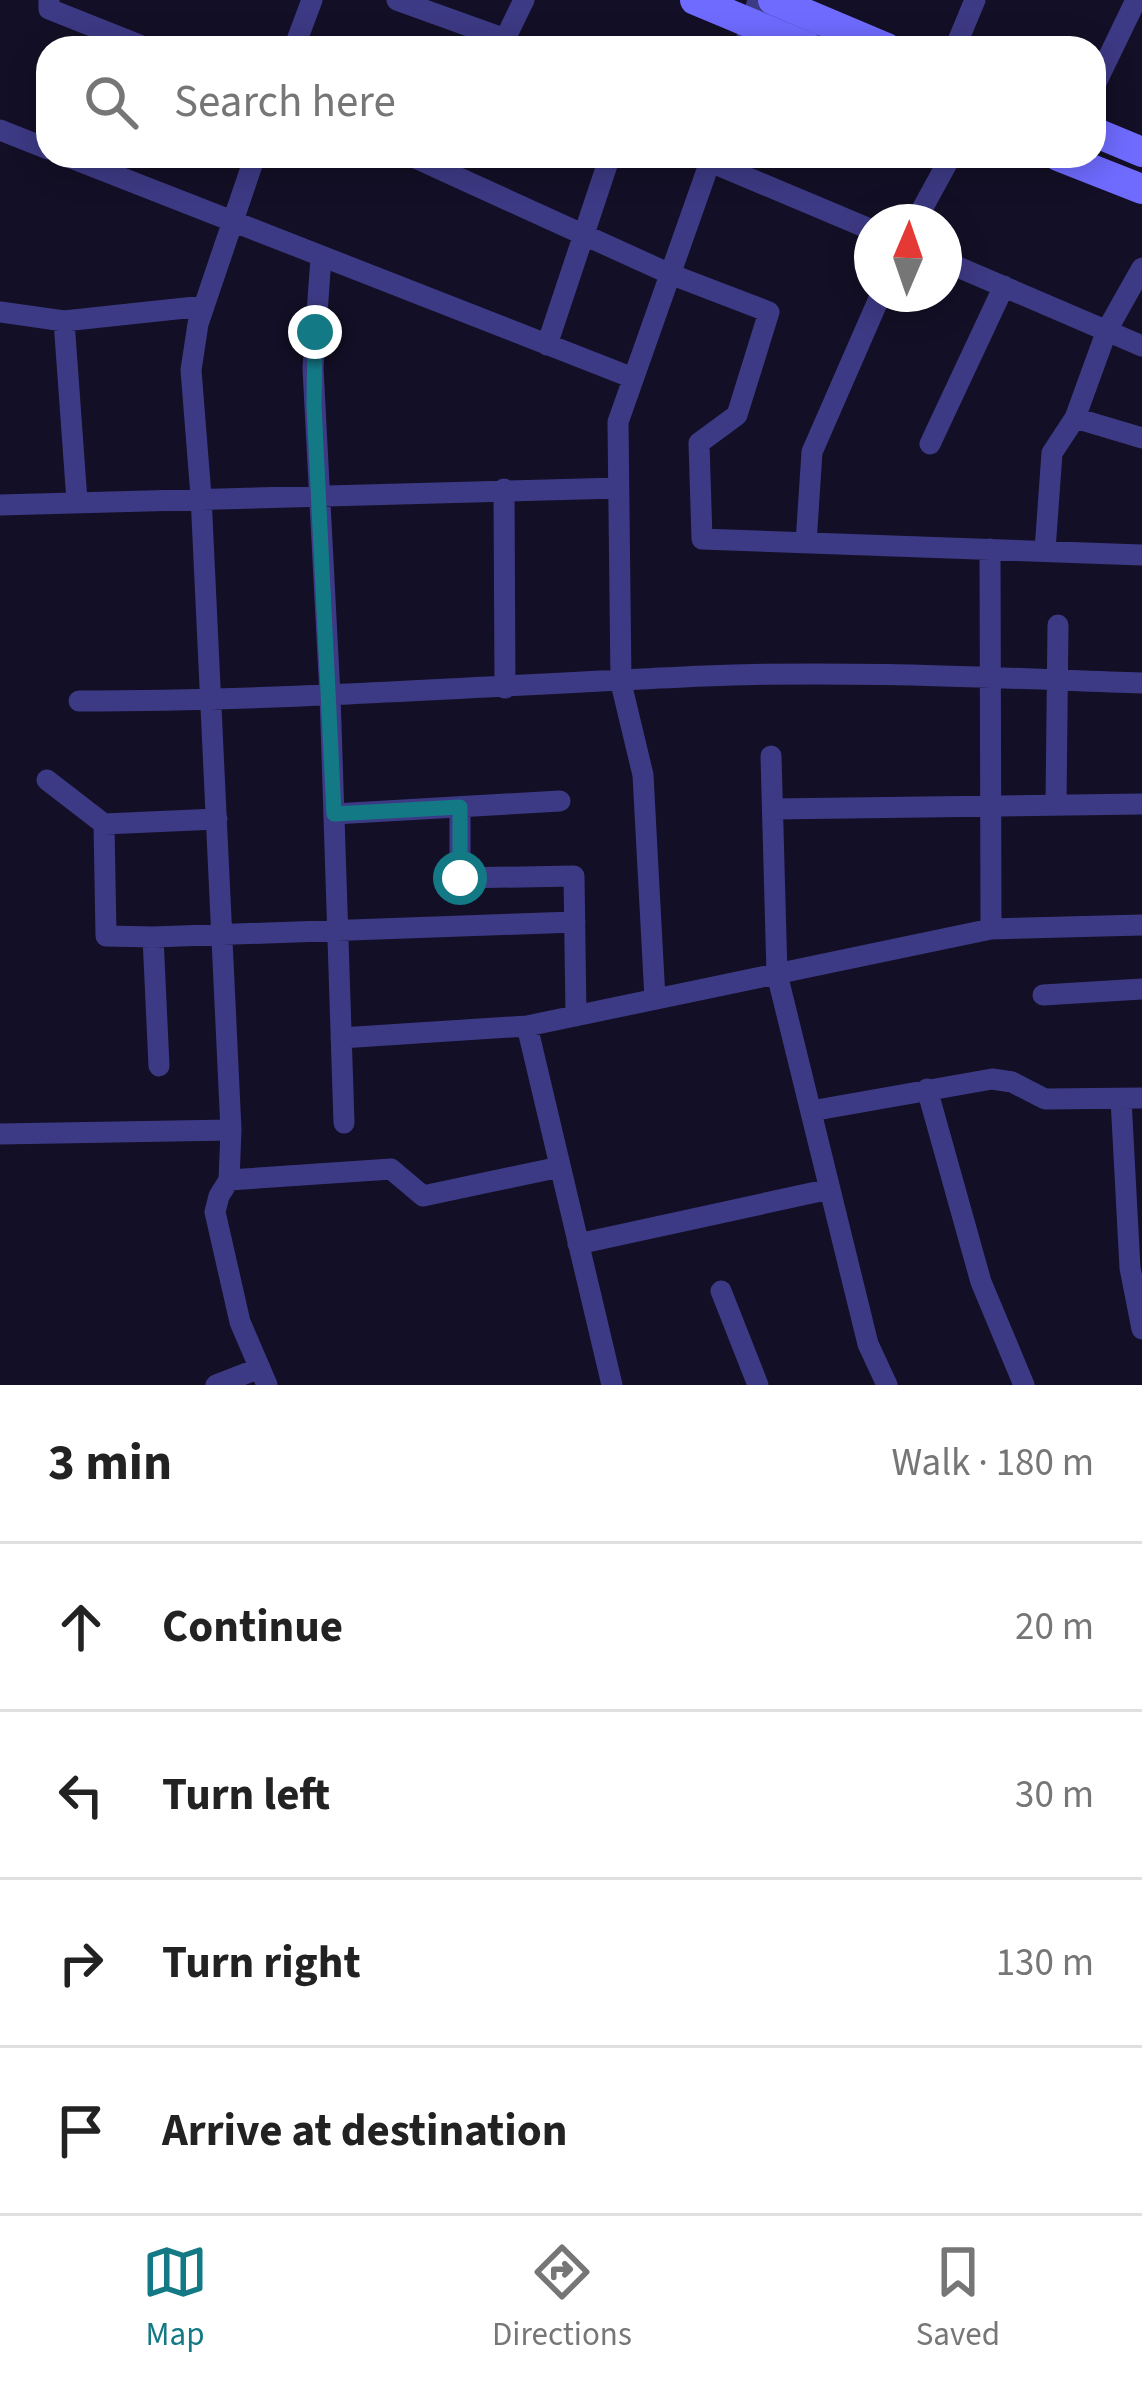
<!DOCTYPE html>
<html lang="en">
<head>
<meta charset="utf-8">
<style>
	:root { --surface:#fff; --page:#f6f6f6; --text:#222; --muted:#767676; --line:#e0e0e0; --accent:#137a85 }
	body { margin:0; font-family:"Source Sans 3",sans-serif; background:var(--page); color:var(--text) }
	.compass { position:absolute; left:854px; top:204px; width:108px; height:108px; border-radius:50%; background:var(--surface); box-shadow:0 6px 30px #0003; rotate:2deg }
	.stop { position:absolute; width:36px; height:36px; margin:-27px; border:9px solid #137a85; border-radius:50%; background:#fff }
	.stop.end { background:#137a85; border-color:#fff; box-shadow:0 3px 12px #0008 }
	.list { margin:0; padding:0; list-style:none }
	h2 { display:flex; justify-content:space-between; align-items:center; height:156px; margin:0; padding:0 48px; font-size:51px }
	h2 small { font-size:39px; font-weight:400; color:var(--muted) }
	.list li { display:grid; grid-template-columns:78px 1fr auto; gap:36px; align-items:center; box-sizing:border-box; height:168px; padding:0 48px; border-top:3px solid var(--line) }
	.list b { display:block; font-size:45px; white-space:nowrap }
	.list em { font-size:39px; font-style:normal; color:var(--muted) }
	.icon { flex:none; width:66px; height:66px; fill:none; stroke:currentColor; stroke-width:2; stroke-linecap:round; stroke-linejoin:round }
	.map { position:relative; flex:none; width:1142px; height:1385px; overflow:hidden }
	.search { position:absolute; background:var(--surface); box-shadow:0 6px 30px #0003; left:36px; right:36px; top:36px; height:132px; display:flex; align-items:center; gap:30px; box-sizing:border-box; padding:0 42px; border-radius:36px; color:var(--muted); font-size:45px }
	.sheet { height:828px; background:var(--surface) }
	nav { display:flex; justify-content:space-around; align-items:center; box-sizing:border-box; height:168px; border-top:3px solid var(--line); background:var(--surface); font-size:33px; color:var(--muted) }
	nav a { display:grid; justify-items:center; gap:6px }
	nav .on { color:var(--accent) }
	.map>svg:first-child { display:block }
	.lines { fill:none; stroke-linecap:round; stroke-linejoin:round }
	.minor { stroke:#3d3a85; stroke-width:21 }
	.secondary { stroke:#6f6bff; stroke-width:30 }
	.route { stroke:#137a85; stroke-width:15 }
</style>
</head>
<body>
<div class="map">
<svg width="1142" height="1385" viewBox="0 0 1142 1385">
	<rect width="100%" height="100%" fill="#130f26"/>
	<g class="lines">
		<!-- minor -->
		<path class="minor" d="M49 0V9L147 48
			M397 0 505 39 524 0
			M294 48 312 0
			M744 48 758 0
			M955 48 975 0
			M1094 87 1136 0
			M0 130 48 149
			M66 156 633 378
			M255 156 198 324 191 370 201 496 231 1130 229 1180 219 1196 215 1212 240 1322 267 1385
			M411 156 670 274 769 312 737 415 699 443 702 539 1142 555
			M701 158 872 230
			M915 222 951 156
			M321 258 313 368 330 695 344 1123
			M944 261 1142 346
			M0 312 64 321 204 306
			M64 321 77 501
			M547 345 610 156
			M1075 418 1142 438
			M930 444 1004 286
			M504 489 505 688
			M0 505 618 488
			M806 543 812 452 881 294
			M990 549 991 929
			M1045 550 1052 453 1075 418 1107 330 1142 268
			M79 701C288 701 496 685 705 676 851 670 997 678 1142 683
			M771 756 777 974 868 1344 887 1385
			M47 780 104 824 106 936 153 937 575 922
			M1056 804 1058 625
			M460 807V878L574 876 576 1016
			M773 809 1142 804
			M334 814 560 801
			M104 824 217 819
			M153 937 159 1066
			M1043 995 1142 989
			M655 999 643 775 621 683 618 422 712 156
			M527 1026 612 1385
			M341 1038 527 1026 991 929 1142 925
			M927 1089 981 1282 1024 1385
			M1121 1099 1130 1268 1142 1329
			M811 1111 992 1079 1012 1082 1045 1099 1142 1098
			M0 1134 231 1130
			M229 1180 391 1169 423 1196 560 1167
			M578 1244 830 1189
			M721 1291 758 1385
			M216 1385 260 1368"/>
		<!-- secondary -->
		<path class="secondary" d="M695 0 810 48
			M773 0 887 48
			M1094 132 1142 152
			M1058 156 1142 189"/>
	</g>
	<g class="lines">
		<!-- route -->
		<path class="route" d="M315 332 314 405 334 814 460 807V878"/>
	</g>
</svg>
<svg class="compass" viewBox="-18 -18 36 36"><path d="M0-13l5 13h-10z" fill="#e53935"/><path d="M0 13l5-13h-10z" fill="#767676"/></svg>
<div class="stop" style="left:460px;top:878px"></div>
<div class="stop end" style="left:315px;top:332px"></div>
<div class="search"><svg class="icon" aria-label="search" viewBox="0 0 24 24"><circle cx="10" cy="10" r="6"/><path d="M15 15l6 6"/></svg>Search here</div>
</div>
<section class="sheet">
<h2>3 min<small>Walk · 180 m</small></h2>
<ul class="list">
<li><svg class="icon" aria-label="ahead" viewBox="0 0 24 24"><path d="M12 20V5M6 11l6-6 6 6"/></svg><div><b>Continue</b></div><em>20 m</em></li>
<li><svg class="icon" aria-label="left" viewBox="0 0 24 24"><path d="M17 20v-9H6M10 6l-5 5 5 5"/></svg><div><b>Turn left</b></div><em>30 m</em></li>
<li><svg class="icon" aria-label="right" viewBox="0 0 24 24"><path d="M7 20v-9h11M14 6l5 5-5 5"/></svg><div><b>Turn right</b></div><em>130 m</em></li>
<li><svg class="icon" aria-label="arrive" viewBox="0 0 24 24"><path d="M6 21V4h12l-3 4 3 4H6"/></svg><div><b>Arrive at destination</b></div></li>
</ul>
</section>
<nav>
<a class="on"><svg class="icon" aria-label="map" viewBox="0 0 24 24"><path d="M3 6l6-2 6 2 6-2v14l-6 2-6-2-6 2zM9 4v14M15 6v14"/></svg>Map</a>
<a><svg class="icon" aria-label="directions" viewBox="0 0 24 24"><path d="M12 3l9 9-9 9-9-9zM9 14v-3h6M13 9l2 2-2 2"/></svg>Directions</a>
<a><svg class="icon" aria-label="saved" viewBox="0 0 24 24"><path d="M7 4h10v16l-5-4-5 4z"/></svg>Saved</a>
</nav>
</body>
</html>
